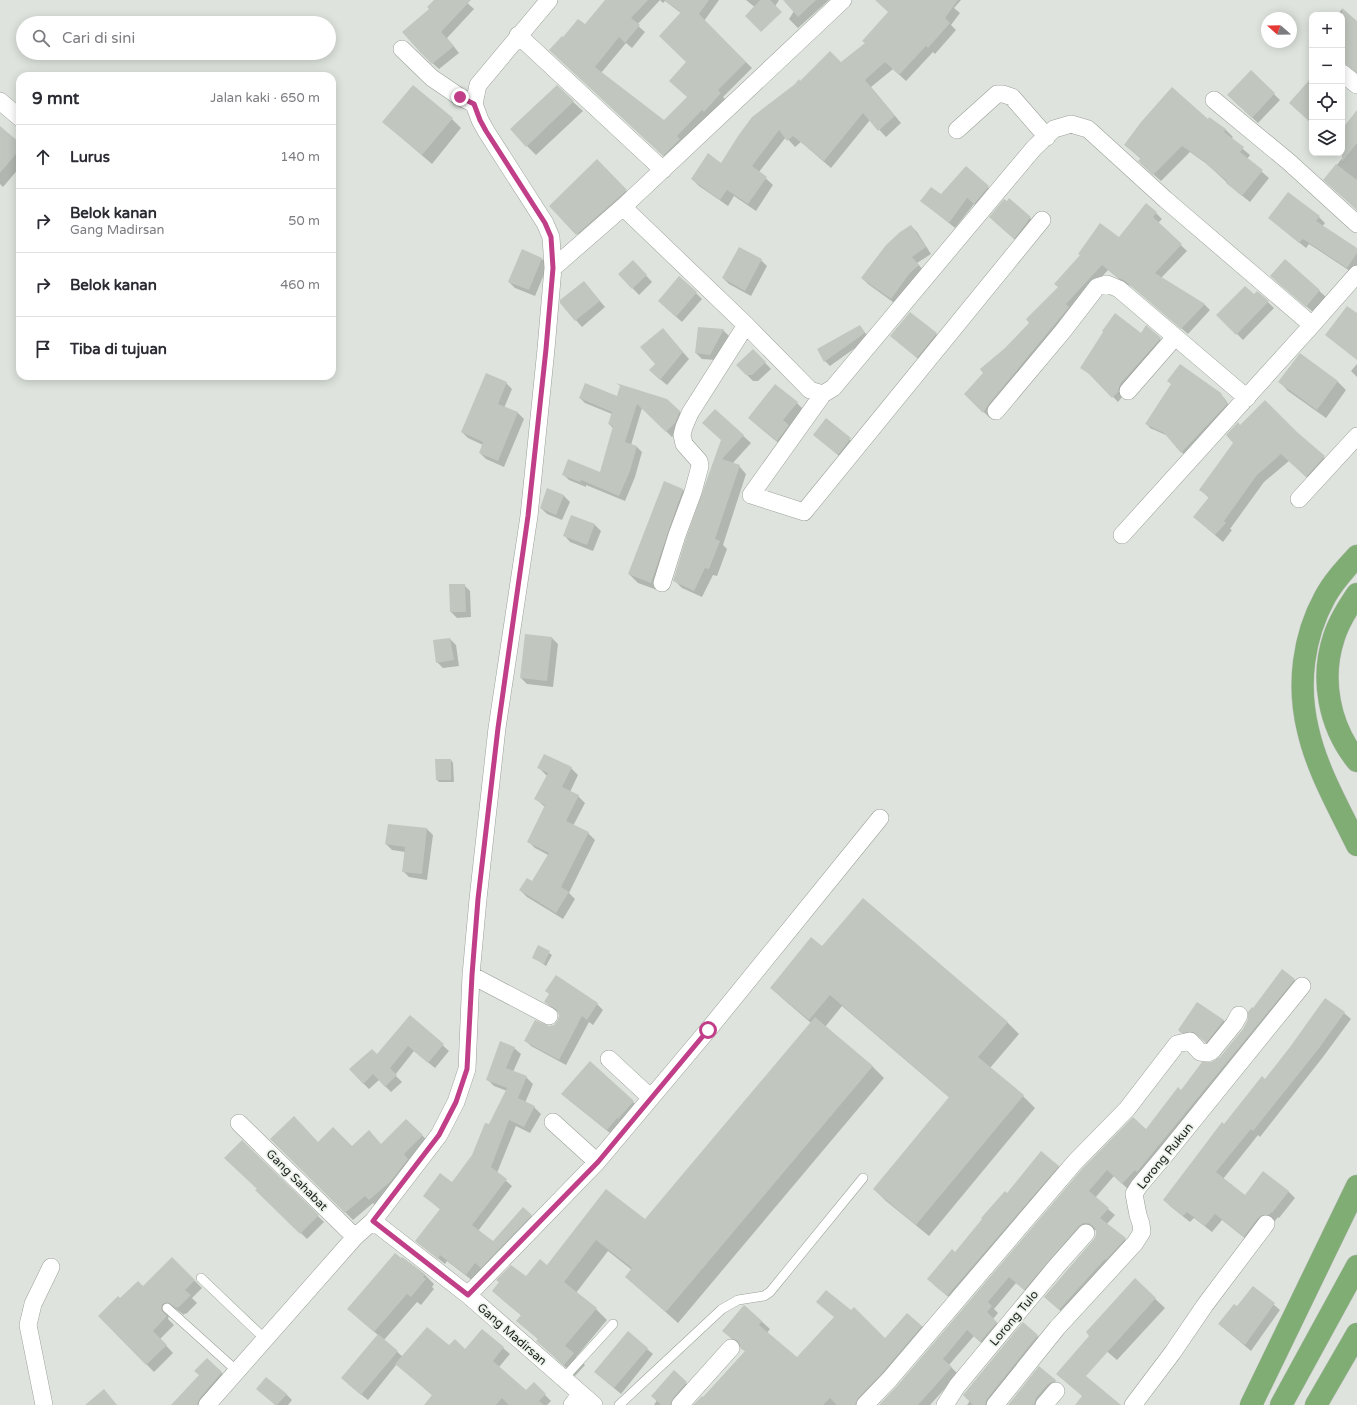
<!DOCTYPE html>
<html lang="id">
<head>
<meta charset="utf-8">
<style>
	:root { --surface:#fff; --page:#f7f7f7; --text:#2b2b33; --muted:#7c7c81; --line:#e1e1e2 }
	body { margin:0; font-family:"Varela Round",sans-serif; background:var(--page); color:var(--text) }
	.controls { position:absolute; right:12px; top:12px; display:grid; overflow:hidden; border-radius:8px; box-shadow:0 2px 10px #0003 }
	.controls button { width:36px; height:36px; display:grid; place-items:center; padding:0; border:0; border-bottom:1px solid var(--line); background:var(--surface); color:var(--text); font:20px sans-serif }
	.compass { position:absolute; left:1261px; top:12px; width:36px; height:36px; border-radius:50%; background:var(--surface); box-shadow:0 2px 10px #0003; rotate:290deg }
	.stop { position:absolute; width:12px; height:12px; margin:-9px; border:3px solid #c03f88; border-radius:50%; background:#fff }
	.stop.end { background:#c03f88; border-color:#fff; box-shadow:0 1px 4px #0008 }
	.list { margin:0; padding:0; list-style:none }
	h2 { display:flex; justify-content:space-between; align-items:center; height:52px; margin:0; padding:0 16px; font-size:17px }
	h2 small { font-size:13px; font-weight:400; color:var(--muted) }
	.list li { display:grid; grid-template-columns:26px 1fr auto; gap:12px; align-items:center; box-sizing:border-box; height:64px; padding:0 16px; border-top:1px solid var(--line) }
	.list b { display:block; font-size:15px; white-space:nowrap }
	.list p { margin:0; font-size:13px; white-space:nowrap; color:var(--muted) }
	.list em { font-size:13px; font-style:normal; color:var(--muted) }
	.icon { flex:none; width:22px; height:22px; fill:none; stroke:currentColor; stroke-width:2; stroke-linecap:round; stroke-linejoin:round }
	.map { position:relative; flex:none; width:1357px; height:1405px; overflow:hidden }
	.search { position:absolute; background:var(--surface); box-shadow:0 2px 10px #0003; left:16px; top:16px; width:320px; height:44px; display:flex; align-items:center; gap:10px; box-sizing:border-box; padding:0 14px; border-radius:22px; color:var(--muted); font-size:15px }
	.panel { position:absolute; background:var(--surface); box-shadow:0 2px 10px #0003; left:16px; top:72px; width:320px; height:308px; border-radius:12px }
	.map>svg:first-child { display:block }
	.shadow { fill:#0003 }
	.building { fill:#c1c7bf }
	.lines { fill:none; stroke-linecap:round; stroke-linejoin:round }
	.lane-casing { stroke:#9aa099; stroke-width:10 }
	.street-casing { stroke:#9aa099; stroke-width:18 }
	.highway-casing { stroke:#c1c1c1; stroke-width:23 }
	.lane { stroke:#fff; stroke-width:9 }
	.street { stroke:#fff; stroke-width:17 }
	.highway { stroke:#7fad73; stroke-width:22 }
	.route { stroke:#c03f88; stroke-width:5 }
	.labels { text-anchor:middle; dominant-baseline:central; stroke-width:3.5; stroke-linejoin:round; paint-order:stroke }
	.street-label { font-size:12px; fill:#202220; stroke:#ebf2ea }
</style>
</head>
<body>
<div class="map">
<svg width="1357" height="1405" viewBox="0 0 1357 1405">
	<rect width="100%" height="100%" fill="#dee4dd"/>
	<!-- shadow -->
	<path class="shadow" d="M435 0H464L474 9 447 38 459 53 439 69 419 51 431 9Z
		M606 0H660L637 25 645 32 632 48 626 43 601 73 664 122 688 97V62L681 13 665 1 663 3 660 0H719L704 21 752 68 723 97 726 100 669 161 557 56 563 39 586 26Z
		M746 0H779L768 18Z
		M791 0H829L798 28 789 19 794 11Z
		M889 0H961L954 8 960 13 951 25 956 30 935 54 933 52 906 81 893 69 871 87 901 123 886 137 870 120 831 168 801 142 795 147 786 137 759 172 773 185 756 211 734 196 728 206 699 186 692 179 722 164 800 82 841 64 866 43 890 12Z
		M1342 9 1357 22V73L1342 61V15H1337Z
		M1251 72 1280 100 1258 123 1234 101Z
		M557 87 583 111 536 155 527 146Z
		M1357 113V210L1325 180 1348 151 1342 146V130Z
		M452 119 461 128 432 164 383 122Z
		M1209 119 1226 130 1233 137 1231 139 1250 155 1247 159 1269 178 1250 202 1235 190 1207 164 1190 152 1161 181 1146 168 1141 159 1125 145 1208 120Z
		M0 127 20 145V167L3 187 0 184Z
		M966 167 994 193 980 209 974 204 955 228 922 201 942 196Z
		M606 170 635 200 586 243 577 234Z
		M1009 200 1037 224 1020 244 996 223Z
		M1156 213 1162 219 1158 223 1187 251 1161 278 1204 304 1210 310 1188 334 1133 287 1124 283 1108 270 1072 310 994 411 990 418 965 394 1006 348 1119 238Z
		M1319 217 1325 223 1322 227 1357 250V268L1353 273 1309 244 1306 248 1269 218Z
		M911 226 917 232 931 254 917 263 924 271 897 305 868 284 862 278Z
		M522 251 542 259 548 265 535 296 515 288 509 282Z
		M761 260 767 266 751 296 729 284 723 278Z
		M1285 260 1326 297 1313 312 1277 282Z
		M633 261 652 282 639 295 619 274Z
		M584 282 605 307 582 327 561 303Z
		M1257 292 1274 308 1243 340 1218 315 1254 296Z
		M696 293 702 299 682 322 665 307Z
		M860 326 869 338 830 366 825 361 818 349Z
		M723 330 729 336 716 360 702 359 696 353Z
		M936 334 942 340 923 363 891 336Z
		M1142 334 1160 339 1165 344 1118 402 1094 377 1081 368Z
		M668 335 689 359 667 385 656 376V364Z
		M753 350 771 369 758 381H753L737 365Z
		M1357 364V377L1351 371Z
		M1279 381H1337L1346 390 1326 418 1288 391Z
		M506 383 512 389 504 408 518 413 524 419 504 467 486 459 480 453 483 445 468 438 462 432Z
		M1220 394 1225 399 1231 409 1186 457 1168 436 1150 428 1146 423Z
		M580 398 667 400 685 417 680 429 672 437 642 408 631 445 637 447 642 452 635 477 625 501 586 485V487L569 480 563 474 601 473 614 429 609 424 612 414 585 403Z
		M797 403 806 412 787 450 759 427 749 418Z
		M715 410 751 443 732 464 739 466 746 474 723 545 727 549 717 576 713 575 702 597 682 588 674 580 722 440Z
		M827 419 856 445 844 460 814 435Z
		M1240 426 1297 433 1331 464 1313 483 1289 461 1264 482 1230 529 1232 530 1223 542 1194 517 1209 498 1200 489 1234 443Z
		M665 483 683 490 692 499 676 541 660 591 638 583 629 574Z
		M548 490 564 496 570 502 562 520 547 514 541 508Z
		M572 516 595 525 601 531 593 551 570 542 565 536Z
		M464 585 470 591 471 617 457 618 451 612Z
		M552 638 558 644 553 687 527 684 521 678Z
		M450 639 456 645 459 666 443 668 437 662Z
		M451 760 453 763 454 782H439L437 780Z
		M539 768H571L578 775 570 792 578 796 585 803 573 826 588 833 595 840 569 893 575 899 563 919 527 897 520 890 532 882 548 855 535 848 528 841 545 807 536 799 547 776Z
		M389 825 427 829 433 835 427 880 409 877 403 871 405 852 392 850 386 844Z
		M538 946 552 955 546 966 533 957Z
		M822 948 1007 1022 1019 1034 990 1068 1023 1096 1035 1108 929 1236 886 1201 874 1189 950 1098 842 1006 825 1027 873 1067 884 1078 678 1323 626 1277 632 1270 608 1251 576 1293 596 1309 607 1320 576 1357 585 1365 575 1376 549 1352 537 1341 539 1340 518 1321 522 1316 505 1302 493 1291 526 1278 547 1266 606 1190 645 1221 811 1023 783 999 771 987Z
		M1283 970 1301 986 1129 1190 1114 1176 1095 1198 1115 1215 1107 1224 1132 1245 1066 1316 1052 1303 1095 1240 1097 1235V1230H1090L1031 1295 1016 1283 994 1309 998 1313 993 1319 1003 1329 987 1348 974 1336 949 1365 958 1374 930 1405H887L897 1387 1083 1169 1146 1130 1182 1091 1211 1063 1220 1058 1244 1029 1253 1009Z
		M550 994 597 1004 603 1010 593 1025 589 1022 566 1065 531 1046 525 1040 549 1027 555 1026 559 1021V1013L545 1002Z
		M1198 1003 1224 1021 1230 1027 1212 1048 1200 1037 1188 1038 1179 1030Z
		M1344 1013 1351 1019 1323 1057 1260 1137 1258 1135 1223 1179 1245 1197 1288 1191 1295 1198 1279 1218 1278 1217 1275 1221H1269L1251 1243 1222 1220 1212 1232 1194 1218 1190 1222 1170 1206 1164 1199 1224 1126 1266 1080Z
		M410 1016 449 1051 435 1068 414 1051 395 1075 402 1082 391 1092 379 1080 369 1089 363 1083 377 1055Z
		M514 1048 521 1054 513 1072 526 1077 533 1084 525 1103 534 1107 541 1114 530 1133 516 1126 497 1173 512 1186 478 1231 493 1243 531 1216 538 1222 473 1281 447 1261 445 1264 416 1241 441 1210 424 1196 452 1183 473 1156 507 1091 494 1086 487 1079Z
		M562 1094 633 1102 641 1109 615 1137 570 1101Z
		M406 1120 430 1143 377 1207 373 1203 353 1220 271 1139 352 1147 382 1145Z
		M242 1141 324 1222 307 1239 257 1190 258 1189Z
		M1058 1166 1064 1172 954 1301 934 1285 955 1253 1008 1194Z
		M172 1258 202 1288 192 1298 197 1303 186 1314 185 1313 184 1315 176 1309 170 1312 168 1319 174 1325 160 1339 173 1353 154 1372 99 1316 120 1300 143 1287Z
		M403 1258 425 1275 434 1284 432 1287 434 1289 421 1305 417 1302 384 1340 403 1357 449 1347 465 1350 482 1330 510 1354 499 1367 526 1391 534 1384 551 1401 547 1405H425L433 1396 397 1364 368 1400 348 1384 378 1335 358 1318Z
		M1135 1280 1165 1308 1117 1360 1096 1342Z
		M1253 1287 1280 1310 1251 1351 1219 1324 1237 1307Z
		M817 1302 886 1340 922 1326 930 1334 867 1405H702L746 1352 723 1331 745 1306 770 1329 767 1333 797 1358 835 1317Z
		M1023 1324 1044 1342 994 1405H967Z
		M647 1349 653 1354 621 1394 602 1378Z
		M207 1359 228 1379 205 1405H182L200 1375Z
		M1039 1368 1062 1387 1043 1405H1009Z
		M674 1372 691 1388 677 1405H654Z
		M286 1394 292 1400 288 1405H275Z"/>
	<!-- building -->
	<path class="building" d="M434 0H471L441 32 454 46 432 64 419 51 402 32 429 9 427 7Z
		M605 0H648L631 18 640 25 625 43 619 37 595 67 664 120 687 97 669 81 686 62 659 36 681 12 664 0H709L699 14 746 62 718 90 721 93 704 112 702 110 677 136 680 139 663 156 549 50 562 36 563 37 578 19 585 24Z
		M760 0H770L782 12 761 32 745 16Z
		M783 0H816L798 17Z
		M875 0H958L945 18 950 23 928 48 926 46 899 75 885 62 865 80 895 116 878 131 863 113 824 161 793 136 787 141 779 130 752 166 767 177 748 204 727 190 720 200 691 179 708 153 721 163 738 136 752 117 795 84 799 79 800 81 830 51 841 62 865 43 862 41 888 12Z
		M1342 8 1357 21V72L1342 61Z
		M1251 70 1275 93 1252 118 1227 95Z
		M1312 77V124L1289 103Z
		M413 85 453 118 422 155 382 122Z
		M557 85 574 101 526 147 510 129Z
		M1172 87 1208 119 1209 117 1226 129 1224 132 1244 147 1240 152 1263 170 1242 196 1226 183 1227 181 1206 164 1207 163 1182 146 1153 175 1138 161 1141 158 1124 145 1141 122Z
		M1357 110V143L1342 162V129Z
		M0 126 20 143V149L0 173Z
		M597 159 627 190 576 235 549 206Z
		M1336 164 1357 180V210L1323 180Z
		M966 166 989 186 974 204 967 198 949 223 920 201 931 187 941 194Z
		M1288 192 1320 216 1316 221 1357 248V253L1347 268 1303 239 1299 243 1268 218Z
		M1009 198 1031 217 1014 239 989 217 1004 199 1007 201Z
		M1146 203 1157 212 1153 217 1182 244 1155 273 1205 304 1181 329 1125 281 1117 277 1102 265 1066 304 1069 307 988 405 983 413 964 394 983 373 980 369 1005 348 1029 323 1026 319 1058 287 1054 284 1080 255 1078 254 1100 223 1119 237Z
		M911 225 926 247 912 257 919 265 909 274 891 299 861 278 886 245 900 232Z
		M739 247 762 259 745 291 722 278Z
		M522 249 542 258 529 290 508 282Z
		M1285 259 1320 290 1306 307 1270 276Z
		M633 260 647 275 632 289 618 274Z
		M679 276 697 292 676 317 658 301Z
		M584 281 600 301 575 321 560 303V300Z
		M1245 286 1254 294 1257 291 1269 301 1236 335 1216 315Z
		M1347 306 1357 313V360L1325 335Z
		M910 312 937 333 917 358 890 336Z
		M1115 313 1141 333 1146 325 1161 338 1120 384 1118 392 1112 398 1088 373 1080 368 1103 332 1102 331Z
		M860 325 865 333 824 362 817 349Z
		M698 327 724 329 710 355 695 353Z
		M663 328 683 352 660 380 649 370 655 364 640 347Z
		M753 349 766 362 752 375H746L736 365Z
		M1300 353 1338 381 1317 410 1278 382Z
		M1180 364 1221 393 1227 404 1181 453 1164 433 1145 424 1171 384 1167 381Z
		M486 373 507 382 498 404 518 412 498 461 479 453 483 442 461 432Z
		M585 383 617 396 620 386 616 383 667 399 680 411 675 423 666 432 637 404 625 442 637 446 630 471 619 496 581 480 580 482 562 475 568 459 600 472 613 426 608 424 612 412 579 398Z
		M775 384 798 402 783 420 789 425 777 441 748 418Z
		M1265 400 1297 432 1325 456 1306 477 1281 454 1257 475 1224 521 1226 523 1215 535 1193 517 1209 497 1199 490 1233 443 1226 435 1238 422 1240 425Z
		M715 409 744 435 722 459 740 465 715 539 720 541 709 569 705 568 694 591 673 581 686 538 721 440 702 423Z
		M826 418 851 438 838 455 813 435Z
		M664 481 683 489 668 532 651 583 628 574Z
		M547 488 564 495 556 515 540 508Z
		M571 515 595 524 587 545 563 536Z
		M449 584H465L466 612H450Z
		M525 634 552 637 547 681 520 678Z
		M450 638 454 660 436 663 433 640Z
		M544 754 572 767 562 787 579 795 566 821 589 832 561 887 569 892 556 913 519 890 527 878 532 881 549 853 527 842 545 805 534 799 548 773 537 768Z
		M435 759H451V780H436Z
		M388 824 427 828 422 874 402 872 405 847 385 844Z
		M863 898 1008 1022 978 1057 1024 1095 916 1225 873 1189 949 1097 830 995 809 1020 770 988 811 937 822 946Z
		M538 945 550 951 544 964 532 958Z
		M1282 969 1295 979 1137 1172 1135 1170 1122 1184 1107 1170 1089 1191 1109 1208 1100 1218 1126 1238 1106 1260 1105 1259 1059 1310 1044 1297 1094 1239 1096 1235V1230L1093 1226 1088 1223H1083L1079 1226 1024 1290 1009 1277 988 1302 992 1306 987 1312 997 1322 980 1342 967 1330 943 1359 952 1367 918 1405H879L897 1386 1082 1169 1133 1117 1146 1129 1178 1087 1181 1090 1202 1062H1211L1220 1057 1243 1029 1248 1019V1012L1252 1007 1253 1008Z
		M556 975 598 1003 587 1020 582 1016 559 1060 524 1041 535 1020 549 1026 554 1025 558 1020 559 1015 557 1010 544 1002 549 994 545 991Z
		M1325 998 1345 1012 1317 1051 1253 1131 1251 1129 1216 1172 1245 1195 1263 1171 1289 1191 1272 1213 1271 1212 1269 1215H1262L1258 1218 1244 1237 1215 1214 1205 1226 1187 1212 1183 1216 1163 1200 1222 1122 1224 1124 1262 1076 1265 1079 1290 1047Z
		M1197 1002 1224 1020 1206 1043 1193 1032 1181 1033 1178 1030Z
		M410 1015 444 1044 428 1063 408 1046 390 1068 397 1075 385 1087 373 1074 363 1084 349 1069 372 1049 377 1054Z
		M815 1017 873 1066 666 1312 625 1277 632 1268 596 1240 564 1282 597 1308 565 1346 574 1353 564 1365 536 1341 538 1339 516 1321 521 1315 492 1291 499 1282 496 1280 511 1265 526 1276 540 1259 547 1265 606 1189 645 1219Z
		M500 1041 515 1047 506 1068 527 1076 518 1098 535 1106 524 1127 509 1120 491 1167 507 1179 472 1225 493 1241 523 1207 532 1215 481 1268 475 1263 466 1275 440 1255 438 1259 415 1241 440 1209 423 1196 440 1173 452 1182 472 1155 485 1123 489 1124 507 1088 486 1080Z
		M590 1061 634 1101 618 1119 617 1118 607 1130 561 1094Z
		M294 1116 318 1142 333 1127 352 1146 369 1130 381 1144 406 1119 423 1135 404 1154 408 1159 390 1182 369 1200 365 1196 345 1213 270 1139Z
		M242 1140 319 1215 300 1234 255 1190 257 1189 224 1158Z
		M1041 1151 1059 1166 947 1296 927 1279 952 1249 955 1252 982 1219 981 1218 1005 1191 1007 1193Z
		M395 1253 401 1258 402 1257 425 1274 423 1277 426 1279 411 1297 407 1294 374 1332 347 1309Z
		M172 1257 195 1280 185 1290 191 1295 178 1308 177 1307 176 1308 168 1302 162 1304 161 1310 167 1316 153 1331 167 1345 146 1365 98 1316 118 1296 120 1298 138 1281 143 1286Z
		M1135 1278 1156 1298 1086 1376 1121 1405H1075L1082 1396 1056 1374 1089 1336 1086 1332Z
		M1253 1286 1275 1303 1245 1345 1218 1324 1234 1304 1237 1306Z
		M826 1290 851 1310 854 1307 885 1338 907 1313 922 1326 882 1373 858 1398 855 1405H837L830 1398 823 1405H693L702 1396 703 1397 745 1351 741 1349 738 1341 731 1338 722 1331 744 1305 762 1321 759 1325 797 1357 834 1317 816 1302Z
		M1023 1322 1038 1335 987 1399 985 1405H973L963 1395Z
		M427 1327 449 1345 455 1339 465 1349 482 1329 504 1347 493 1361 526 1390 534 1382 546 1394 539 1401 544 1405H509L502 1398 496 1405H424L432 1395 395 1364Z
		M628 1331 648 1348 614 1388 594 1372Z
		M378 1334 398 1351 361 1395 341 1378Z
		M207 1358 222 1372 200 1398 197 1405H171L199 1375 194 1371Z
		M1039 1366 1057 1381 1052 1382 1048 1384 1036 1398 1034 1405H1008Z
		M674 1370 687 1382 673 1398 670 1405H661L651 1396Z
		M266 1377 287 1394 277 1405H275L256 1389Z
		M104 1389 117 1405H85Z"/>
	<g class="lines">
		<!-- lane casing -->
		<g class="lane-casing">
			<path id="lane" d="M201 1278 265 1339
				M167 1308 237 1371
				M563 1379 613 1324
				M619 1405 722 1309 738 1300 764 1296 770 1292 863 1178"/>
		</g>
		<!-- street casing -->
		<g class="street-casing">
			<path id="street" d="M518 35 663 170
				M402 49 432 78 460 97 474 104
				M1342 73 1357 85
				M1214 100 1289 162 1357 224
				M0 101 20 118
				M957 130 997 94H1003L1012 97 1047 137
				M623 207 746 325 810 390 823 394 833 388 1034 148 1054 129 1071 124 1088 129 1166 200 1312 325
				M553 268 623 207 843 0
				M1128 391 1175 337
				M823 394 751 495 804 512 1042 220
				M996 411 1063 331 1097 287 1107 284 1119 289 1247 398
				M1299 499 1357 436
				M1122 535 1312 325 1357 274
				M662 583 677 535 693 492 700 466 699 461 684 444 682 435 684 427 690 413 746 325
				M471 975 549 1016
				M609 1059 651 1098
				M553 1122 597 1162
				M239 1123 355 1237
				M373 1221 468 1295 594 1405
				M468 1295 597 1162 708 1030 880 818
				M44 1405 28 1325 33 1304 51 1267
				M207 1405 355 1237 373 1221 439 1135 456 1102 467 1069 471 975 478 899 497 728 529 516 546 349 553 268 551 237 545 223 486 131 480 120 474 104 478 85 549 0
				M572 1405 581 1395
				M680 1405 731 1348
				M865 1405 889 1380 1075 1162 1127 1109 1177 1044 1190 1041 1200 1052 1207 1053 1212 1051 1234 1024 1239 1015
				M945 1405 957 1386 1055 1268 1086 1233
				M995 1405 1057 1328 1135 1243 1142 1232 1141 1224 1138 1215 1134 1194 1139 1186 1166 1154 1302 986
				M1044 1405 1056 1391
				M1133 1405 1173 1352 1205 1305 1266 1224"/>
		</g>
		<!-- highway casing -->
		<g class="highway-casing">
			<path id="highway" d="M1357 556C1345 569 1333 582 1325 597 1303 637 1297 685 1308 730 1317 770 1339 808 1357 845
				M1357 594C1348 607 1339 621 1334 637 1320 679 1329 726 1357 761
				M1251 1405 1357 1186
				M1281 1405 1357 1266
				M1316 1405 1357 1334"/>
		</g>
		<!-- lane -->
		<use href="#lane" class="lane"/>
		<!-- street -->
		<use href="#street" class="street"/>
		<!-- highway -->
		<use href="#highway" class="highway"/>
	</g>
	<g class="lines">
		<!-- route -->
		<path class="route" d="M460 97 474 104 480 120 486 131 545 223 551 237 553 268 546 349 528 516 498 728 478 899 472 975 467 1069 456 1102 439 1135 373 1221 468 1295 598 1162 708 1030"/>
	</g>
	<g class="labels">
		<!-- street labels -->
		<g class="street-label">
			<text transform="translate(1165 1156) rotate(-51)">Lorong Rukun</text>
			<text transform="translate(297 1180) rotate(45)">Gang Sahabat</text>
			<text transform="translate(1014 1318) rotate(-50)">Lorong Tulo</text>
			<text transform="translate(512 1334) rotate(41)">Gang Madirsan</text>
		</g>
	</g>
</svg>
<div class="controls">
<button>+</button>
<button>−</button>
<button><svg class="icon" aria-label="locate" viewBox="0 0 24 24"><circle cx="12" cy="12" r="6"/><path d="M12 2v4M12 18v4M2 12h4M18 12h4"/></svg></button>
<button><svg class="icon" aria-label="layers" viewBox="0 0 24 24"><path d="M12 4l9 5-9 5-9-5zM3 14l9 5 9-5"/></svg></button>
</div>
<svg class="compass" viewBox="-18 -18 36 36"><path d="M0-13l5 13h-10z" fill="#e53935"/><path d="M0 13l5-13h-10z" fill="#7c7c81"/></svg>
<div class="stop" style="left:708px;top:1030px"></div>
<div class="stop end" style="left:460px;top:97px"></div>
<div class="search"><svg class="icon" aria-label="search" viewBox="0 0 24 24"><circle cx="10" cy="10" r="6"/><path d="M15 15l6 6"/></svg>Cari di sini</div>
<section class="panel">
<h2>9 mnt<small>Jalan kaki · 650 m</small></h2>
<ul class="list">
<li><svg class="icon" aria-label="ahead" viewBox="0 0 24 24"><path d="M12 20V5M6 11l6-6 6 6"/></svg><div><b>Lurus</b></div><em>140 m</em></li>
<li><svg class="icon" aria-label="right" viewBox="0 0 24 24"><path d="M7 20v-9h11M14 6l5 5-5 5"/></svg><div><b>Belok kanan</b><p>Gang Madirsan</p></div><em>50 m</em></li>
<li><svg class="icon" aria-label="right" viewBox="0 0 24 24"><path d="M7 20v-9h11M14 6l5 5-5 5"/></svg><div><b>Belok kanan</b></div><em>460 m</em></li>
<li><svg class="icon" aria-label="arrive" viewBox="0 0 24 24"><path d="M6 21V4h12l-3 4 3 4H6"/></svg><div><b>Tiba di tujuan</b></div></li>
</ul>
</section>
</div>
</body>
</html>
